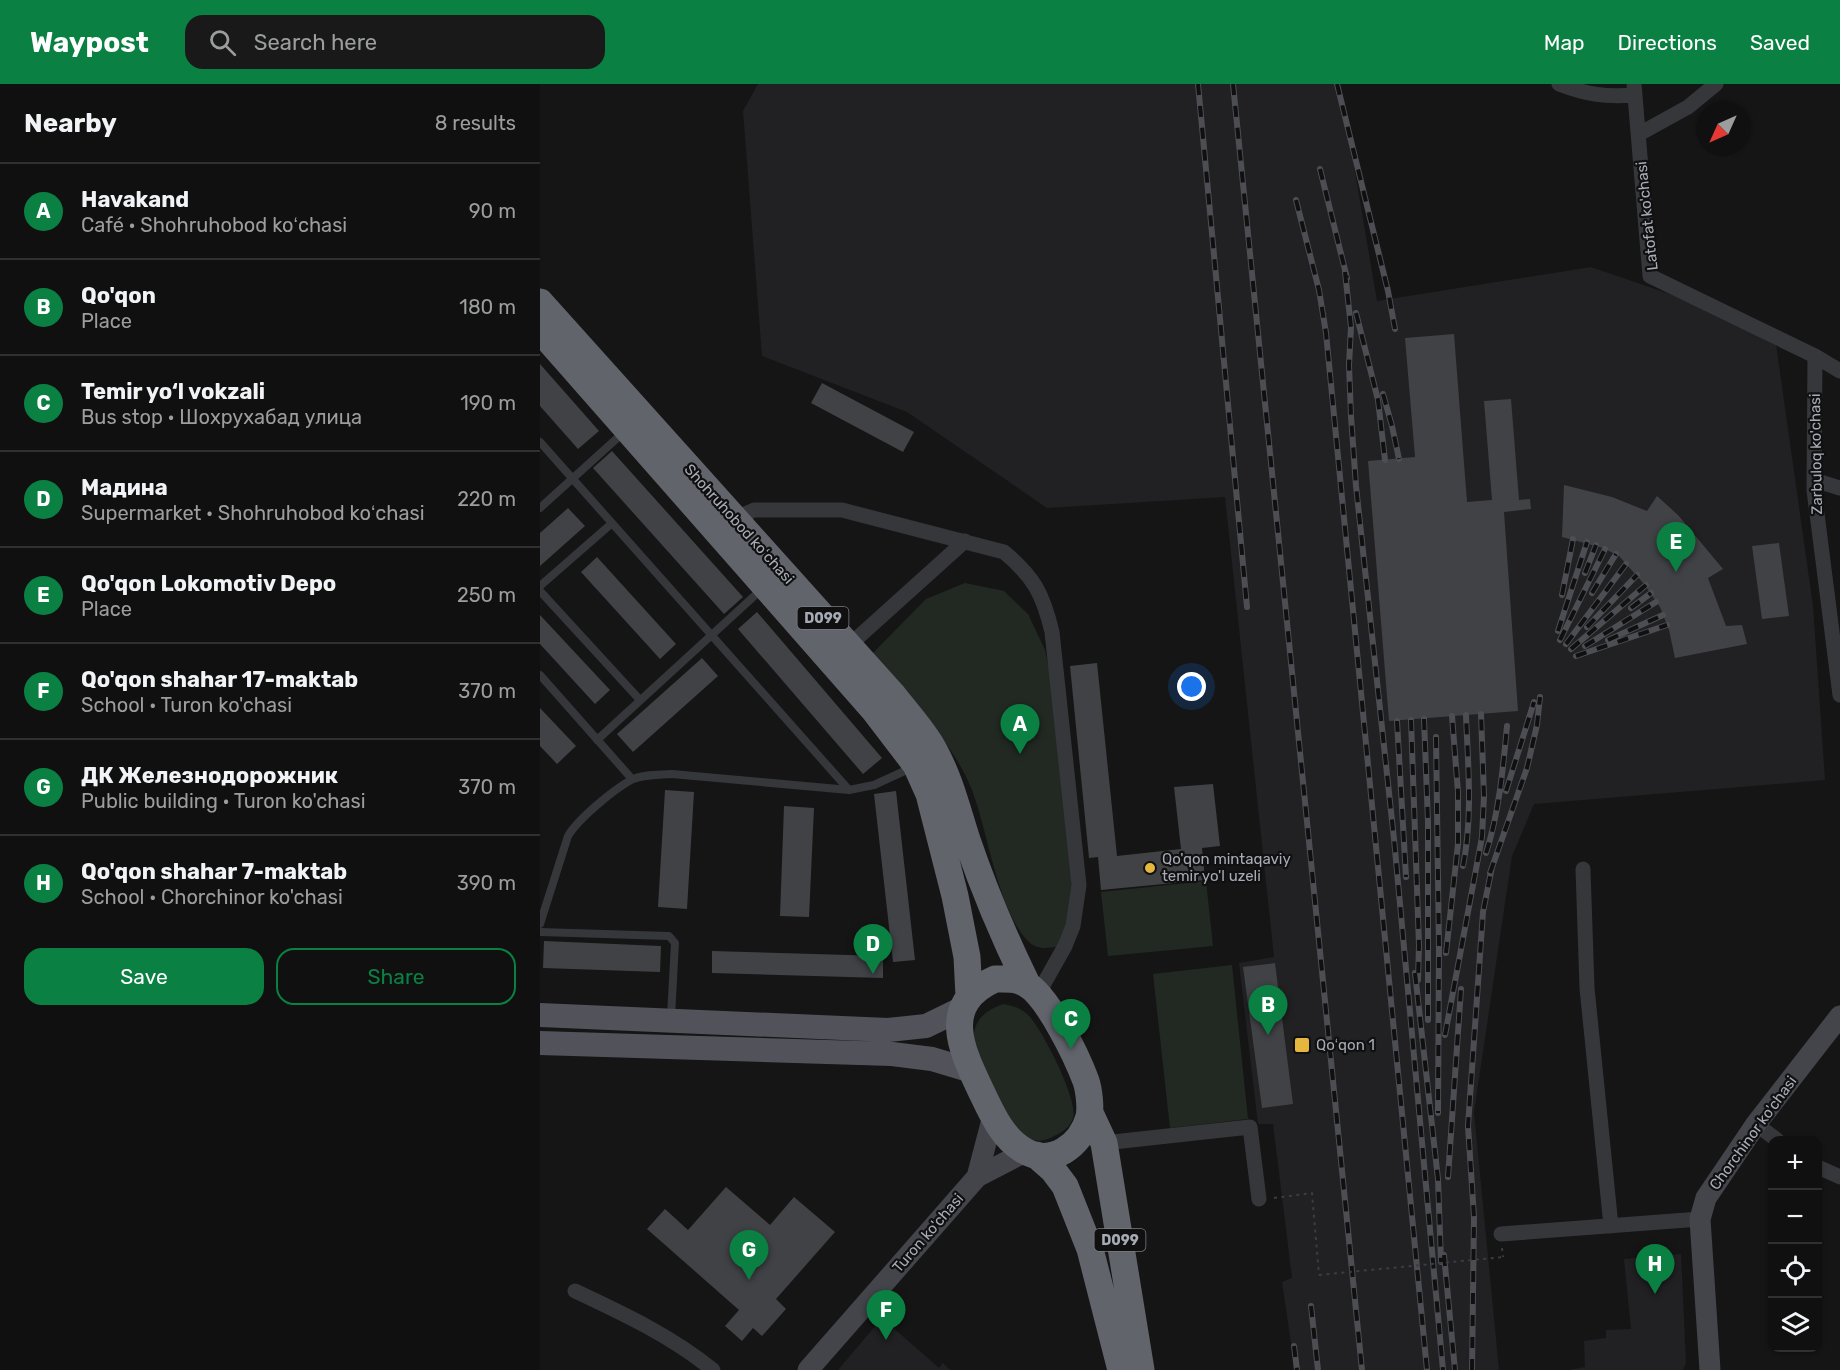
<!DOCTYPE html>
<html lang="en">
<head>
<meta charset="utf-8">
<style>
	:root { --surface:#101010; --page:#191919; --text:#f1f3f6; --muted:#9c9d9f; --line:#303030; --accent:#0b8043 }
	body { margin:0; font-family:Rubik,sans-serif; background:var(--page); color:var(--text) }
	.controls { position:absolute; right:18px; bottom:18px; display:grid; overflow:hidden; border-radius:12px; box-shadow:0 2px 4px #0004 }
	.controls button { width:54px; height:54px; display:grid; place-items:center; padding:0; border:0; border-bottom:2px solid var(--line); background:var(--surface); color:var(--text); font:30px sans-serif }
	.compass { position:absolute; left:1156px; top:18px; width:54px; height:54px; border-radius:50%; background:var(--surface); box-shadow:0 2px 4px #0004; rotate:225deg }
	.you { position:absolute; left:652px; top:603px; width:21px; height:21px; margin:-15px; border:4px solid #fff; border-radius:50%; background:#1a73e8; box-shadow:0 0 0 9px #1a73e833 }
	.badge { display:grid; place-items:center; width:39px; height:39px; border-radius:50%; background:var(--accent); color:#fff; font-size:20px; font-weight:700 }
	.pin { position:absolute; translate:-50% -50px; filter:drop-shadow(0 2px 3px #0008) }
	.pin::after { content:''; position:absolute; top:32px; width:21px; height:18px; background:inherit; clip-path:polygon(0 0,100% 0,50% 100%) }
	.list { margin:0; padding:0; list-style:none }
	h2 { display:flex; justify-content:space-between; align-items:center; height:78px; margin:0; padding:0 24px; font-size:26px }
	h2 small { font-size:20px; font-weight:400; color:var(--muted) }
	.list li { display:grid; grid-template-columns:39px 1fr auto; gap:18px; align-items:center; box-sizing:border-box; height:96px; padding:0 24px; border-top:2px solid var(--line) }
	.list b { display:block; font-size:22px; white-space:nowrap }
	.list p { margin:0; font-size:20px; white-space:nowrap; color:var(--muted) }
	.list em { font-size:20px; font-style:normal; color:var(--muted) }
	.actions { display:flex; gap:12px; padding:18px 24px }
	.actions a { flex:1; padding:14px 0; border:2px solid var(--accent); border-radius:18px; text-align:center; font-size:21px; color:var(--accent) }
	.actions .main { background:var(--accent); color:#fff }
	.icon { flex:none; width:33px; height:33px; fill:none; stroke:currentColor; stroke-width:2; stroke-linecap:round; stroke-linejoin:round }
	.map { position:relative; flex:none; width:1300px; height:1286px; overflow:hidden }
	header { display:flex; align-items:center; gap:36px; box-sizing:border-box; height:84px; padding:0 30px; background:var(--accent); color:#fff }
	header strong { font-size:28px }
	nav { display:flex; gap:33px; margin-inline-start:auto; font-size:21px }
	.search { width:420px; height:54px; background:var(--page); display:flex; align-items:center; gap:15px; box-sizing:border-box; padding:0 21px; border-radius:18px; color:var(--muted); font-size:22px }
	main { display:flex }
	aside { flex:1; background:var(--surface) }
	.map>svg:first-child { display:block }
	.built { fill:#212123 }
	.green { fill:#212922 }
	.building { fill:#414246 }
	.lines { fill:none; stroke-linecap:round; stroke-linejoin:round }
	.path { stroke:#3c3d42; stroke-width:2; stroke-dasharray:3 4.5; stroke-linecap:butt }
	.lane { stroke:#36373b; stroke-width:8 }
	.street { stroke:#36373b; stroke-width:15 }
	.secondary { stroke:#44454b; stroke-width:21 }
	.primary { stroke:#52535a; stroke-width:24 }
	.highway { stroke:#62646c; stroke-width:27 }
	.rail-casing { stroke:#4d4e54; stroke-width:6 }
	.rail { stroke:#101011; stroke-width:4; stroke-dasharray:11; stroke-linecap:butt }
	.path-bridge { stroke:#3c3d42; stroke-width:2; stroke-dasharray:3 4.5; stroke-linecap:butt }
	.poi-dot { fill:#e5b73e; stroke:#101011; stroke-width:2 }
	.labels { text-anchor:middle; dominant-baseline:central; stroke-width:4.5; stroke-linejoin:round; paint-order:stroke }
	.shield { fill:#101011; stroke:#7a7c84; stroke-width:1.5 }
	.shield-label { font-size:14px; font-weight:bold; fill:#a7abb6 }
	.street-label { font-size:15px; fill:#a7abb6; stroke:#101011 }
	.poi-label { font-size:15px; fill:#a7abb6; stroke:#101011; text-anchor:start }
</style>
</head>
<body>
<header>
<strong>Waypost</strong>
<div class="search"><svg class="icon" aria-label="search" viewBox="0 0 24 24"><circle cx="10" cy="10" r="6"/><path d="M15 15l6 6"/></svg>Search here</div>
<nav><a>Map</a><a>Directions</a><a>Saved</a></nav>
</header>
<main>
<aside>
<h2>Nearby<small>8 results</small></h2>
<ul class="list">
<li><span class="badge">A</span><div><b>Havakand</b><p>Café · Shohruhobod koʻchasi</p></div><em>90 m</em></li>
<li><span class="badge">B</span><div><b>Qo'qon</b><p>Place</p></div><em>180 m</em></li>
<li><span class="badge">C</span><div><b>Temir yo‘l vokzali</b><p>Bus stop · Шохрухабад улица</p></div><em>190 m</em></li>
<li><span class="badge">D</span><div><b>Мадина</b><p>Supermarket · Shohruhobod koʻchasi</p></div><em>220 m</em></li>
<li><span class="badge">E</span><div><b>Qo'qon Lokomotiv Depo</b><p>Place</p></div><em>250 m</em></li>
<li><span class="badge">F</span><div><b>Qo'qon shahar 17-maktab</b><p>School · Turon ko'chasi</p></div><em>370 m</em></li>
<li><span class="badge">G</span><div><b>ДК Железнодорожник</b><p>Public building · Turon ko'chasi</p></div><em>370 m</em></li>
<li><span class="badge">H</span><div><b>Qo'qon shahar 7-maktab</b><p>School · Chorchinor ko'chasi</p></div><em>390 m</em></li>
</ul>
<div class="actions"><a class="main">Save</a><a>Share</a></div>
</aside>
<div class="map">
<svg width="1300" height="1286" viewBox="0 0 1300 1286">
	<rect width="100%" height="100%" fill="#151516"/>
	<!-- built -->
	<path class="built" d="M218 0H800L837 217 1051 183 1234 246 1273 522 1285 696 994 720 972 772 934 1028 959 1286H755L742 1198 752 1194 733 1040H718L699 879 734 873 685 413 507 424 367 328 222 272 203 27Z
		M1141 1170 1146 1279 1143 1286H1029L1045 1283 1044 1257 1066 1254V1246L1091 1245 1084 1175Z
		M342 1234 399 1284 403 1279 410 1286H298Z"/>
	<!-- green -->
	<path class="green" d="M425 499 464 507 488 530 505 566 517 623 533 815 528 849 519 862C507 865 495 866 486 855 457 822 448 748 432 706 413 658 365 608 331 571L386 515Z
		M666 797 673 862 568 872 561 808Z
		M692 881 708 1035 630 1044 613 890Z
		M463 920C473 922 480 923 488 931 501 943 539 1016 533 1034 531 1042 522 1049 514 1052 507 1056 500 1058 492 1056 468 1048 447 991 435 969 430 943 438 929 463 920Z"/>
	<!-- building -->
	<path class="building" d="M914 250 927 418 952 416 944 317 971 315 979 416 990 415 991 425 964 428 978 627 849 637 828 377 875 373 865 254Z
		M0 280 59 347 38 365 0 322Z
		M282 299 374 348 363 368 271 319Z
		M72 367 203 513 184 530 53 384Z
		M1024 401 1072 413 1107 427 1117 412 1138 431 1183 485 1168 494 1186 542 1202 541 1207 560 1135 574 1129 546 1120 523 1104 500 1079 472 1063 464 1022 453Z
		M28 424 45 442 0 482V449Z
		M1239 459 1249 532 1222 535 1212 462Z
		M57 473 136 560 120 575 41 488Z
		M217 528 342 674 323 690 198 545Z
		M0 531 70 606 55 620 0 560Z
		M162 574 178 592 93 668 77 650Z
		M557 579 577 772 641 765 634 703 673 700 680 762 662 764 665 796 561 806 558 773 549 774 530 582Z
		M0 624 36 662 17 680 0 662Z
		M125 706 154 708 147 825 118 823Z
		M356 707 375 876 353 878 334 710Z
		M244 722 274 724 269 833 240 832Z
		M4 857 121 862 120 888 3 884Z
		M172 867 343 872V894L172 889Z
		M735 879 753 1020 722 1024 703 883Z
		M186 1103 230 1141 254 1113 295 1148 236 1215 246 1225 222 1252 213 1244 202 1257 185 1242 199 1226 107 1145 125 1125 148 1146Z"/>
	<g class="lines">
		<!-- path -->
		<path class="path" d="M734 1114 772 1109 779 1191
			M962 1164 963 1173"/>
		<!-- lane -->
		<path class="lane" d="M0 358 309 706
			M0 424 84 348
			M0 502 71 440
			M0 507 100 616
			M0 591 92 695
			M57 656 222 505
			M0 840 28 752C38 735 73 706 91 696 103 690 119 691 132 690L309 706 334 701 371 684
			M0 848 129 852 135 859 131 932"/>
		<!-- street -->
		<path class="street" d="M1019 0C1048 11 1065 13 1095 11
			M1094 0 1110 192 1275 272 1300 287
			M1099 50 1148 23 1176 0
			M1275 272 1274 406 1300 611
			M1274 396 1300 404
			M194 435 214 426H302L464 468C494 493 503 510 512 548L539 801 533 842 525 862 498 910
			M304 566 425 457
			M1043 785 1047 904 1071 1142
			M1216 1040 1237 1056
			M564 1059 710 1043 719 1115
			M1278 1083 1300 1093
			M961 1150 1160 1135
			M35 1207C84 1230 131 1252 173 1286"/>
		<!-- secondary -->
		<path class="secondary" d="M437 1093 453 1032
			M268 1286 437 1093 485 1068
			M1170 1286 1160 1135 1166 1114 1216 1040 1300 932"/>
		<!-- primary -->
		<path class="primary" d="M0 931 348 946 386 942 423 924
			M0 959 352 970 392 975 432 987"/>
		<!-- highway -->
		<path class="highway" d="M0 218 353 611C367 629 384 647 394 666 410 695 417 725 427 756 444 806 464 853 487 900
			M0 246 334 626 376 681 389 710 415 812 427 873 429 912
			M455 895C466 895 476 894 486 900 508 912 537 973 546 997 549 1006 551 1024 549 1033 541 1061 512 1084 483 1066 463 1054 453 1032 443 1011 423 969 397 921 455 895Z
			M550 1029 564 1059 601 1286
			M496 1071 513 1086 525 1102 550 1165 581 1286"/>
		<!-- rail casing -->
		<g class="rail-casing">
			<path id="rail" d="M658 0 707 523
				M693 0 822 1286
				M797 0 848 207 855 245
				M780 85 807 194
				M756 116 779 206 786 249 887 1286
				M805 188 811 243 809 281 811 332 816 402 854 755 903 1286
				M816 229 838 316 845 376
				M843 310 852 342 859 375
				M1045 489 1056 461
				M1052 509 1076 470
				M1022 511 1033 455
				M1091 524 1111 509
				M1047 543 1097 491
				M1018 547 1047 458
				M1020 556 1065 465
				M1068 556 1123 531
				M1026 560 1086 480
				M1045 562 1116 518
				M1031 565 1106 501
				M1036 572 1127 541
				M884 635 888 738V936
				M871 636 879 861 878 896
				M857 637 866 793
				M896 653 899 865 898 1029
				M966 707 994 618
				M946 769C959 729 963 685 967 642
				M923 782C933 732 928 682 926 631
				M950 789 987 684 997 641 1000 613
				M906 869 918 760V708L912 632
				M875 889 898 1095 901 1178
				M905 951 942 753 944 712 941 630
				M908 1093 921 905
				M904 1171 915 1286
				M771 1222 778 1286
				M754 1262 757 1286
				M932 1286 934 1133 928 1042 943 828 952 783"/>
		</g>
		<!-- rail -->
		<use href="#rail" class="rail"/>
		<!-- path-bridge -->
		<path class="path-bridge" d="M779 1191 963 1173"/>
	</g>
	<!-- markers -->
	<g class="poi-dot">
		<circle cx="610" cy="784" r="6"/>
		<rect x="754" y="953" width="16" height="16" rx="3"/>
	</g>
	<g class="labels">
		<!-- shield labels -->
		<g class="shield">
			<rect x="257.5" y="523" width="51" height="22" rx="4.5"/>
			<rect x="554.5" y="1145" width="51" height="22" rx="4.5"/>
		</g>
		<g class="shield-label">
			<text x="283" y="534">D099</text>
			<text x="580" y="1156">D099</text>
		</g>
		<!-- street labels -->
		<g class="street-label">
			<text transform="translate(1107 132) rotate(-96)">Latofat ko'chasi</text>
			<text transform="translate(1276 370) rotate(-91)">Zarbuloq ko'chasi</text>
			<text transform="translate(199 440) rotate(48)">Shohruhobod koʻchasi</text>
			<text transform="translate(1213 1049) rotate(-54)">Chorchinor ko'chasi</text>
			<text transform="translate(388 1149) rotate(-49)">Turon ko'chasi</text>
		</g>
		<!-- poi labels -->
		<g class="poi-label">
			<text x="622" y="775">Qo'qon mintaqaviy<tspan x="622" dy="17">temir yo'l uzeli</tspan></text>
			<text x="776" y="961">Qoʻqon 1</text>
		</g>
	</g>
</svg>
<div class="controls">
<button>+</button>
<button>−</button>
<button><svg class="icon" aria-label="locate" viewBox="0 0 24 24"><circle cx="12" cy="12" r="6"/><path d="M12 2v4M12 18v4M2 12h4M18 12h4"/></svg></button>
<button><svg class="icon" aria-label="layers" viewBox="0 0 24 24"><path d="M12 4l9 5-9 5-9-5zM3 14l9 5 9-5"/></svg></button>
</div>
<svg class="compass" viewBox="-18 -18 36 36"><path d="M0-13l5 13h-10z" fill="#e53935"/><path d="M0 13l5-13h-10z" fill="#9c9d9f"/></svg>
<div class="you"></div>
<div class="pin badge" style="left:480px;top:670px">A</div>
<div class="pin badge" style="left:728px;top:951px">B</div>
<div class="pin badge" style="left:531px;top:965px">C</div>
<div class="pin badge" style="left:333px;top:890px">D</div>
<div class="pin badge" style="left:1136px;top:488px">E</div>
<div class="pin badge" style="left:346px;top:1256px">F</div>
<div class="pin badge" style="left:209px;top:1196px">G</div>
<div class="pin badge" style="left:1115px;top:1210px">H</div>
</div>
</main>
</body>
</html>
